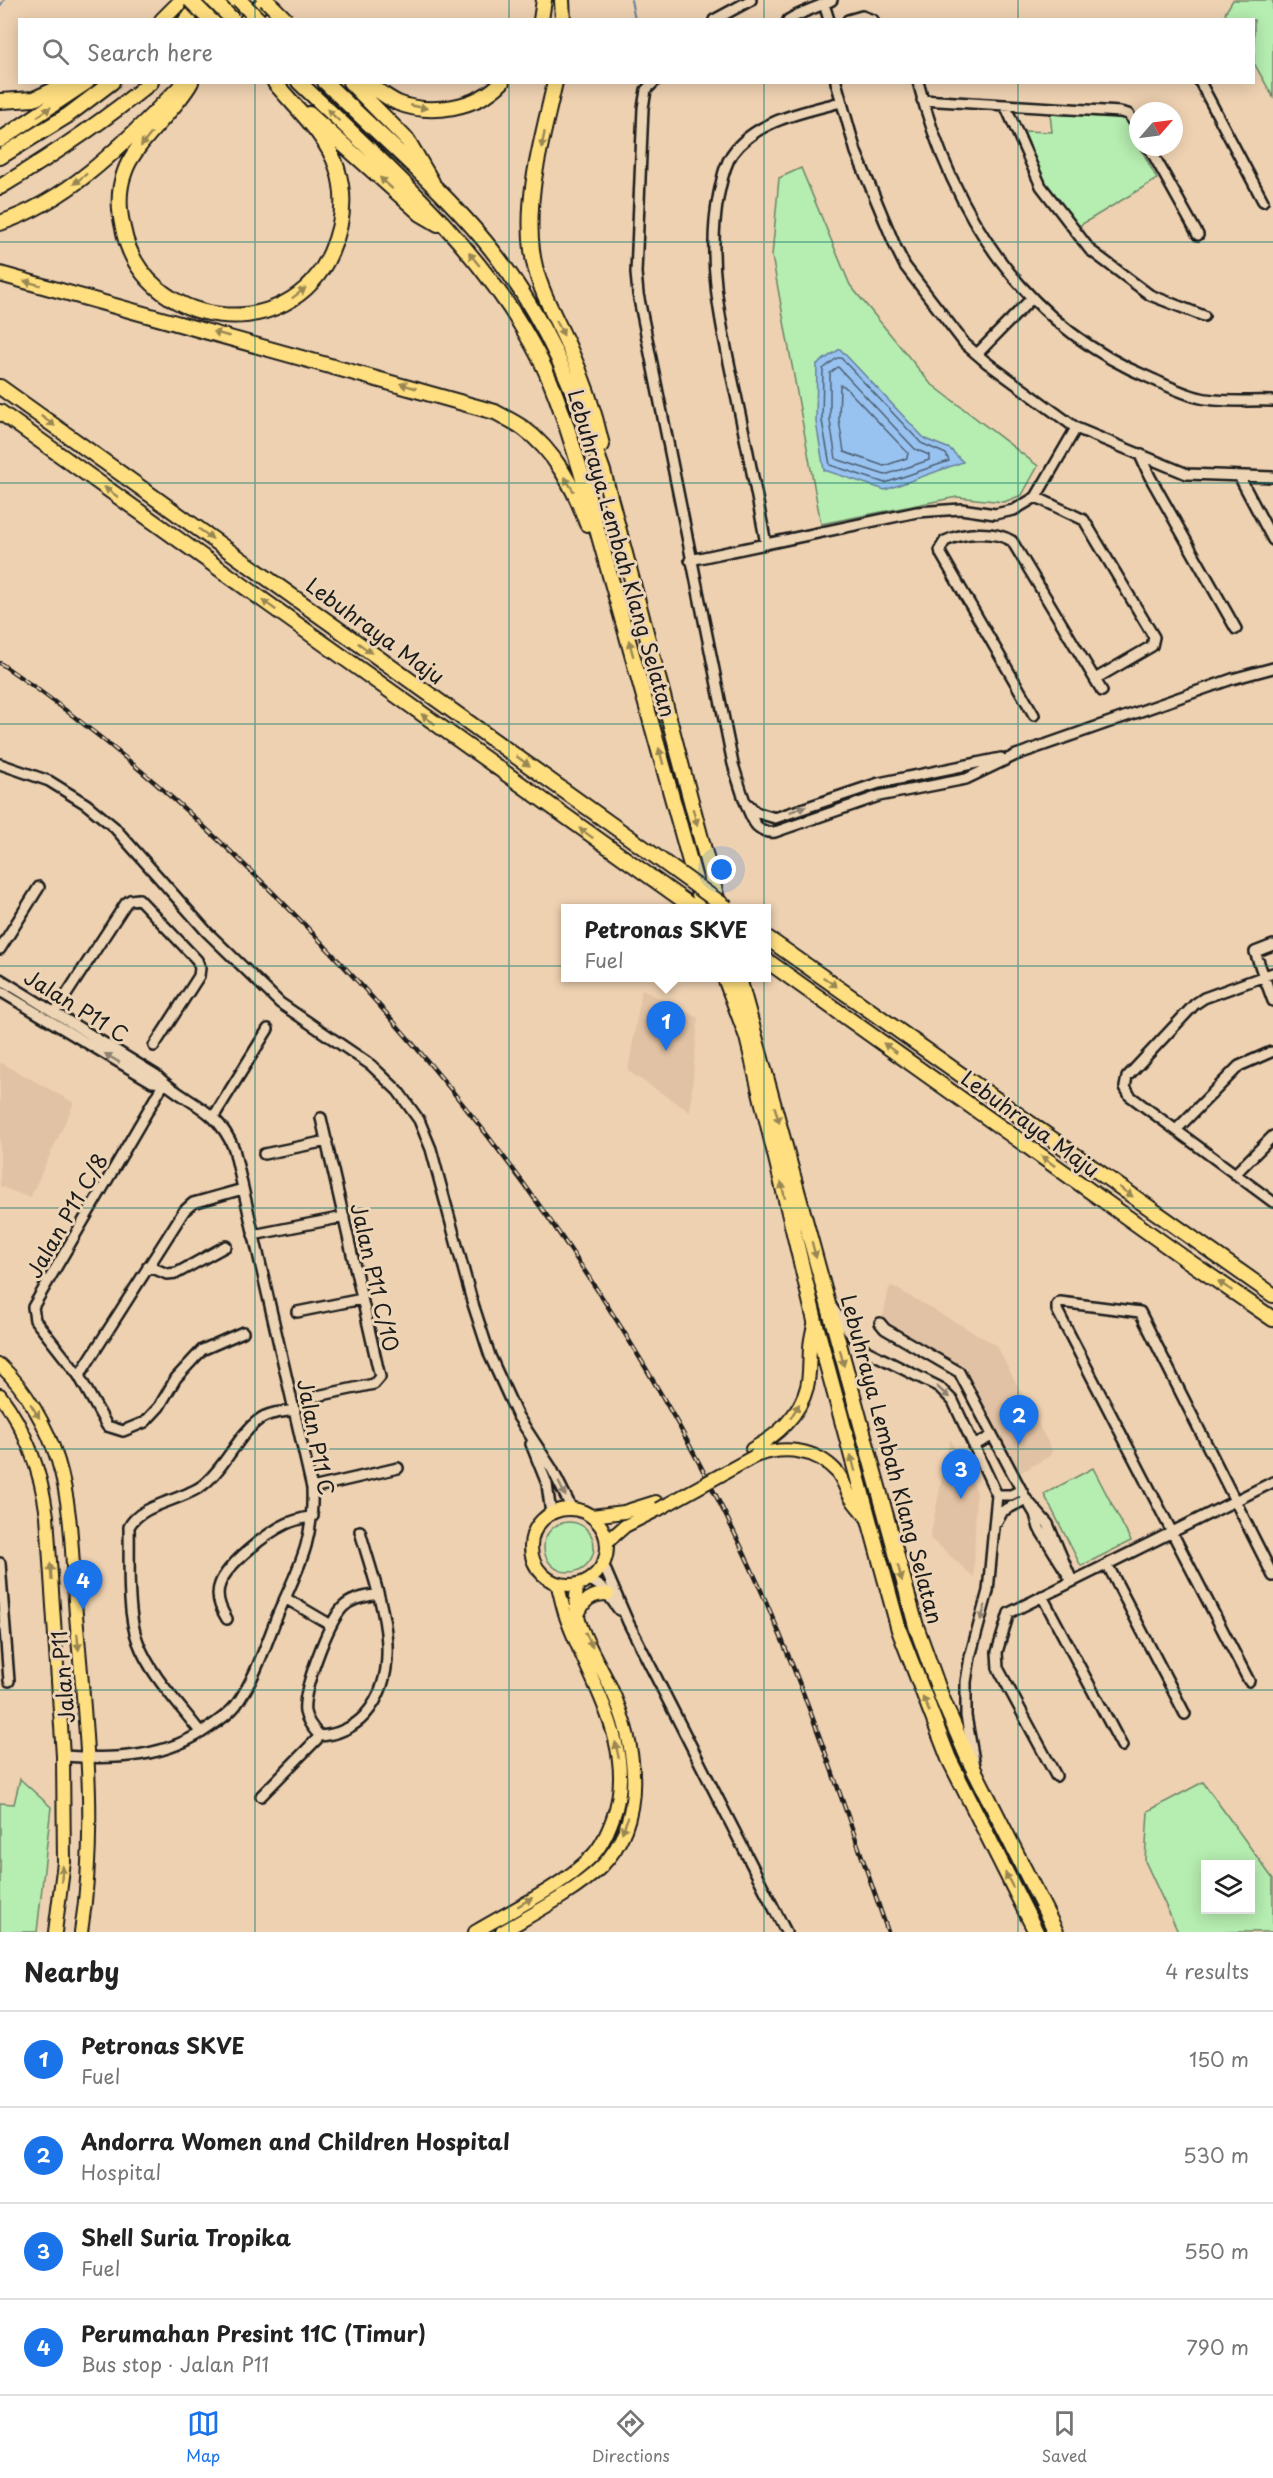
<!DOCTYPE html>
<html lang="en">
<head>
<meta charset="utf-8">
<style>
	:root { --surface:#fff; --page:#f6f6f6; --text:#222; --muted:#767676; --line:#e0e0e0; --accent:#1a73e8 }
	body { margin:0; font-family:"Playpen Sans",sans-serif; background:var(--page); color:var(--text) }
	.controls { position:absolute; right:18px; bottom:18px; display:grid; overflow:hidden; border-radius:0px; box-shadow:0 3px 15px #0003 }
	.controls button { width:54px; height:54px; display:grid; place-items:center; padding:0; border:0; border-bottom:2px solid var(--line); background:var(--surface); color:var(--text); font:30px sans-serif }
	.compass { position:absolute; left:1129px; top:102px; width:54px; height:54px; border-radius:50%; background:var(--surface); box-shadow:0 3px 15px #0003; rotate:62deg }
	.you { position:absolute; left:722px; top:870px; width:21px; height:21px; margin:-15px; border:4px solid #fff; border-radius:50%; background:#1a73e8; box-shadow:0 0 0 9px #1a73e833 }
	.badge { display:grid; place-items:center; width:39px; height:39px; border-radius:50%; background:var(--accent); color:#fff; font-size:20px; font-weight:700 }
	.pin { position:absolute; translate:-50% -50px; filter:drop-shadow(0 2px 3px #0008) }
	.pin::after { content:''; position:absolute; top:32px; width:21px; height:18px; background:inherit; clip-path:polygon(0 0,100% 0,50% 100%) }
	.popup { position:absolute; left:561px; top:904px; width:210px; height:78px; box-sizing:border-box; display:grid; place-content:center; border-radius:0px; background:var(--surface); filter:drop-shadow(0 2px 4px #0005); font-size:20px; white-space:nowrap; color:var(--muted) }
	.popup b { font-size:22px; color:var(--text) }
	.popup::after { content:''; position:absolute; left:50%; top:100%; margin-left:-12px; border:12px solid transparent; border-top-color:var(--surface) }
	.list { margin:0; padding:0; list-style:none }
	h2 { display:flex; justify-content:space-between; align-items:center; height:78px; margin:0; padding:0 24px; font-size:26px }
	h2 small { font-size:20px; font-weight:400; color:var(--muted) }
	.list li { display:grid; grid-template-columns:39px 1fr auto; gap:18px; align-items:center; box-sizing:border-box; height:96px; padding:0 24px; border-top:2px solid var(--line) }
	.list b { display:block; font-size:22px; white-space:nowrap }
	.list p { margin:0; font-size:20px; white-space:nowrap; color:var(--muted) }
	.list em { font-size:20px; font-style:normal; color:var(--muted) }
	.icon { flex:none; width:33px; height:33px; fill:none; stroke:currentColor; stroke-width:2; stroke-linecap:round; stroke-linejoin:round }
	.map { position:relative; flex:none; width:1273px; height:1932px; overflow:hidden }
	.search { position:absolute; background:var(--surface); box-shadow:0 3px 15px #0003; left:18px; right:18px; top:18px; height:66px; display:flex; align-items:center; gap:15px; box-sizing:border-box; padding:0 21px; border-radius:0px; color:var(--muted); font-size:22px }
	.sheet { height:462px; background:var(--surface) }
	nav { display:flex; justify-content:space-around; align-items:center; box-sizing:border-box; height:84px; border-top:2px solid var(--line); background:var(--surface); font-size:16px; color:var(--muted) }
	nav a { display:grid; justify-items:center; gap:3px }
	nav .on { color:var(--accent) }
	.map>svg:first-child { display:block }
	.built { fill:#e2c2a4 }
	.green { fill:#b6edb0; stroke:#698466; stroke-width:1.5; fill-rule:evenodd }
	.water { fill:#98c3f1; stroke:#66809c; stroke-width:1.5 }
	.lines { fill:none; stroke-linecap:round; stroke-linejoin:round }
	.shore { stroke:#4e5f71; stroke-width:1.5 }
	.stream { stroke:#66809c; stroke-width:2 }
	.minor-casing { stroke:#1c1c1c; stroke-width:14 }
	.major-casing { stroke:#1c1c1c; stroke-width:16 }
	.highway-casing { stroke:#1c1c1c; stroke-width:18 }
	.minor { stroke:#ecd4b4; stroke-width:9 }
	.major { stroke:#ffdf80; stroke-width:12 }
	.highway { stroke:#ffdf80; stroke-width:14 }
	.rail-casing { stroke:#1c1c1c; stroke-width:4.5 }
	.rail { stroke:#ecd4b4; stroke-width:2; stroke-dasharray:7; stroke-linecap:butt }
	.major-bridge-casing { stroke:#1c1c1c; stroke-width:16; stroke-linecap:butt }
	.highway-bridge-casing { stroke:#1c1c1c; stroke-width:18; stroke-linecap:butt }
	.major-bridge { stroke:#ffdf80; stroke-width:12 }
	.highway-bridge { stroke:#ffdf80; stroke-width:14 }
	.oneway { fill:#998753 }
	.oneway2 { fill:#8e8170 }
	.grid { fill:none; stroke:#0f766e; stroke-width:1.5; stroke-opacity:0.55 }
	.labels { text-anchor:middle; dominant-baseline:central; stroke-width:6; stroke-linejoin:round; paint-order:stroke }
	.street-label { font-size:21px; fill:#1c1c1c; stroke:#ecd4b4 }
</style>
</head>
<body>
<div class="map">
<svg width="1273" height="1932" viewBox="0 0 1273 1932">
	<rect width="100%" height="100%" fill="#eed1b1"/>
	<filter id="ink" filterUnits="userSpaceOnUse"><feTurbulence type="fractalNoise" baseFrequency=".0167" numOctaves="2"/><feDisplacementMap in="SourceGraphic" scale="12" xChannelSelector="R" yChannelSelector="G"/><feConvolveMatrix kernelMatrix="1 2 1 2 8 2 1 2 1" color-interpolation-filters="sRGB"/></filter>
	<g filter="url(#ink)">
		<!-- built -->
		<path class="built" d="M642 989 698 1018 690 1112 628 1071Z
			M0 1062 74 1103 30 1198 0 1186Z
			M892 1286 996 1345 1052 1450 1050 1456 1016 1475 962 1372 888 1328 882 1321 889 1288Z
			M950 1439 976 1490 974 1577 930 1538Z"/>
		<!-- green -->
		<path class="green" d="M1233 0H1273V97L1254 63V20L1229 19 1225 13Z
			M1050 114 1125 118 1138 143V147H1140L1157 179 1079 226 1042 178 1024 131 1052 132Z
			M801 168 850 285 930 383 1038 466 1022 495 1004 502 957 497 821 524 772 256 779 178Z
			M1093 1468 1131 1541 1081 1566 1044 1494Z
			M544 1547a25 25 0 1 1 50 0a25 25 0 1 1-50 0Z
			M20 1779 51 1807 37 1932H0V1803L14 1804Z
			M1203 1782 1273 1879V1932H1178L1145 1861 1148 1811ZM1250 1864V1910H1206V1864Z"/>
		<!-- water -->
		<path class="water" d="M840 349 925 439 950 449 963 462 885 490 824 470 816 422 817 364Z"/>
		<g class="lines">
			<!-- shore -->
			<path class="shore" d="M837 358H841L921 443 946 454 949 461 885 483 830 465 822 421 823 369Z
				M838 367 915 449 929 455V460L885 475 836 459 830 421V373Z
				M840 385 844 386 908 453 907 458 884 466 844 452 839 420Z"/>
			<!-- stream -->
			<path class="stream" d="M631 0 635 20
				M0 6 4 0"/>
			<!-- minor casing -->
			<g class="minor-casing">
				<path id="minor" d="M824 4 829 20
					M714 20 751 0
					M788 20C803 11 817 8 832 0
					M848 20 862 16 873 20
					M654 82 646 90 643 108 636 273 638 294 733 764C737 777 749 820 758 827 763 831 769 833 775 832L879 796 966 779 1016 755 1232 679 1273 668
					M836 82 856 152 896 248 905 266 965 344 986 362 1076 428 1187 474 1273 477
					M918 82C952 212 1023 325 1150 378 1166 385 1183 394 1201 398 1223 403 1250 400 1273 401
					M1200 82 1263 201
					M922 100 1120 112 1128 114 1138 127
					M1005 105 1041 186 1090 250 1150 295 1204 316
					M1149 147 1198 235
					M977 354 1031 299
					M1140 455 1150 477 1236 629
					M1239 476 1273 540
					M1036 497 1084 520 1154 637 1152 646 1095 679
					M766 544C758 501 749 457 740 414 725 342 704 267 719 193 722 180 724 166 732 154 756 120 804 112 841 102
					M690 560 917 512 961 509 995 514 1014 510 1036 497 1076 428
					M1034 715 941 554 940 549 945 541C964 532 994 530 1012 541L1102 691
					M0 764 49 781 86 804 114 827 207 932 280 1003 371 1065 398 1091 419 1120 431 1149 472 1301 490 1356 517 1415 552 1469 572 1509
					M749 805 755 812 775 818 879 783 1001 758
					M1273 945 1255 952 1273 1001
					M0 949 39 887
					M1273 973 1204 998 1195 1004 1127 1077 1125 1087 1130 1096 1273 1202
					M0 979 156 1075C186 1105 216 1105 234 1149L312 1488C314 1542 299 1566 278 1614 266 1644 255 1679 236 1705 230 1713 220 1720 211 1726 167 1758 116 1760 63 1756
					M0 991 152 1082 164 1083
					M55 1012 126 903 130 900 139 899 197 960 200 968 199 976 154 1046
					M164 1083 33 1307 35 1320 79 1376 107 1426 123 1431 145 1422 159 1407 176 1378 202 1350 243 1332
					M214 1116 268 1029
					M1177 1129 1239 1066 1271 1052
					M264 1154 327 1141
					M1235 1174 1273 1136
					M253 1235 344 1217
					M148 1266 167 1274 177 1273 226 1246
					M829 1303 853 1337 867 1351 939 1387 953 1401 997 1495 988 1591 970 1657 966 1682V1716L975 1766
					M297 1312 362 1299
					M880 1323 885 1329 959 1372 1026 1499 1003 1511 996 1523
					M79 1376 184 1211 193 1203 243 1189
					M317 1396 374 1384 380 1377 321 1118
					M531 1444 547 1484 551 1514
					M973 1446 992 1436
					M312 1488 398 1468
					M997 1495H1011L1021 1490
					M1026 1499 1048 1524 1072 1581 1039 1528 1035 1514Z
					M360 1531C375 1587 410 1665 365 1715 354 1727 337 1735 320 1736 313 1729 307 1722 305 1712 302 1692 328 1623 343 1607 352 1598 365 1597 377 1594
					M0 1563 9 1681
					M603 1564 628 1622 786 1932
					M1107 1564 1185 1714
					M589 1579 603 1588 619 1610
					M1042 1596 1122 1746
					M285 1598 331 1625
					M227 1619C220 1608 215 1596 220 1584 227 1564 267 1533 286 1524 294 1520 304 1518 313 1516
					M1249 1681 1057 1310V1305L1060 1302 1140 1312 1273 1576
					M201 1733C180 1705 150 1675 138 1642 126 1612 130 1560 129 1527 140 1504 182 1501 203 1485 226 1467 238 1434 260 1419 269 1412 284 1412 295 1410
					M1056 1776 998 1668 997 1652 1009 1613 1273 1482
					M261 1796 320 1736"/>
			</g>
			<!-- major casing -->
			<g class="major-casing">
				<path id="major" d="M0 1365C27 1390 47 1427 58 1461 73 1510 72 1564 76 1615 85 1720 98 1826 81 1932
					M0 1395C27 1431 41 1472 47 1516L63 1756 64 1862 55 1932
					M752 1449C777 1436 800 1415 807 1387 810 1375 809 1362 810 1349 810 1340 813 1330 815 1321
					M755 1456C784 1446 815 1448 837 1472 843 1479 845 1488 850 1496 854 1504 862 1511 867 1518
					M531 1547a38 38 0 1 1 76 0a38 38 0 1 1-76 0Z
					M592 1516 624 1512 656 1502
					M607 1542 625 1526 659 1509
					M578 1615C584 1600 591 1594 608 1594
					M475 1932C513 1909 558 1889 590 1858 601 1848 608 1832 613 1818 638 1750 591 1684 568 1622 563 1610 561 1596 557 1583
					M502 1932C531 1915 578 1890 601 1867 649 1818 636 1742 610 1686 599 1663 579 1632 576 1607 575 1600 577 1591 577 1584"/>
			</g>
			<!-- highway casing -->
			<g class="highway-casing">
				<path id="highway" d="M562 0 563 20
					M162 20 182 0
					M186 20 206 0
					M218 20 238 0
					M247 20 266 0
					M541 20 544 0
					M191 82C175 112 133 143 124 174 118 191 119 211 123 228 142 330 290 349 331 252 343 225 346 196 337 168 327 136 296 108 275 83
					M299 82C383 163 475 241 532 344 555 384 567 428 581 472L703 908
					M325 82C381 137 451 196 498 258 547 322 576 395 603 471L719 906
					M350 82 408 141 432 182
					M366 82C376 89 387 98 398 103 431 116 477 108 502 82
					M555 82C543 137 525 194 532 250 536 285 554 314 568 345 583 377 594 410 602 445
					M0 101 34 99 71 82
					M309 114 421 214 438 224
					M0 140 87 82
					M0 157 67 116 112 82
					M0 187C53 155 103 122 151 82
					M0 223C73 199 128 139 181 86
					M0 274 495 412C504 417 515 422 523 428 554 450 575 489 587 524
					M0 387 626 835
					M0 412 694 908
					M766 937 1273 1295
					M766 960 1187 1260 1273 1319
					M725 978 747 1037 815 1321 899 1630 949 1759 1036 1932
					M739 978 916 1626 942 1698 967 1756 1056 1932"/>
			</g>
			<!-- minor -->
			<use href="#minor" class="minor"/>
			<!-- major -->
			<use href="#major" class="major"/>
			<!-- highway -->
			<use href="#highway" class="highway"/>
			<!-- rail casing -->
			<g class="rail-casing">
				<path id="rail" d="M0 663C118 743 225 841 323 944 490 1120 628 1313 734 1532 797 1661 841 1797 888 1932"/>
			</g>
			<!-- rail -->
			<use href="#rail" class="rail"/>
			<!-- major-bridge casing -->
			<g class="major-bridge-casing">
				<path id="major-bridge" d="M659 1509 755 1456"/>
			</g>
			<!-- highway-bridge casing -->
			<g class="highway-bridge-casing">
				<path id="highway-bridge" d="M190 0 210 20
					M213 0 233 20
					M239 0 259 20
					M266 0 286 20
					M626 835 727 908"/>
			</g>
			<!-- major-bridge -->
			<use href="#major-bridge" class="major-bridge"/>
			<!-- highway-bridge -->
			<use href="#highway-bridge" class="highway-bridge"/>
		</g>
		<!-- one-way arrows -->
		<defs><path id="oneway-solid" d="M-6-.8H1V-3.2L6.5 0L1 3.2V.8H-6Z" transform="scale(1.5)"/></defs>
		<g class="oneway">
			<use href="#oneway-solid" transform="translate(419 107) rotate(11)"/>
			<use href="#oneway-solid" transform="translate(44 112) rotate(-35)"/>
			<use href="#oneway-solid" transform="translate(333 115) rotate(-136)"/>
			<use href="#oneway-solid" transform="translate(146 140) rotate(129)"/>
			<use href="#oneway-solid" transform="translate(543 140) rotate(101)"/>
			<use href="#oneway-solid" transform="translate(80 179) rotate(142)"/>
			<use href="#oneway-solid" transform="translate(386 183) rotate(-138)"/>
			<use href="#oneway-solid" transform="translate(474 259) rotate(-129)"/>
			<use href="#oneway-solid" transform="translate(32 283) rotate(-165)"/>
			<use href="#oneway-solid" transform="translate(299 293) rotate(-37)"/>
			<use href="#oneway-solid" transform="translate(560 328) rotate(64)"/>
			<use href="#oneway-solid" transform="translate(221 334) rotate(-164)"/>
			<use href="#oneway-solid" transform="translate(408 386) rotate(-164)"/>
			<use href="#oneway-solid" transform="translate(48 421) rotate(36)"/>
			<use href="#oneway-solid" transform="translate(569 484) rotate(-123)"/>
			<use href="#oneway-solid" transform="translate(111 492) rotate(-144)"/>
			<use href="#oneway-solid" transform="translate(206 534) rotate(36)"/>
			<use href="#oneway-solid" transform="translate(269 605) rotate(-144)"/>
			<use href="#oneway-solid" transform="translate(365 648) rotate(36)"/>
			<use href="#oneway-solid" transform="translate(631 648) rotate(-105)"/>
			<use href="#oneway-solid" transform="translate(428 719) rotate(-144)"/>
			<use href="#oneway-solid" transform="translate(661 756) rotate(-105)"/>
			<use href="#oneway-solid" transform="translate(523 761) rotate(36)"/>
			<use href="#oneway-solid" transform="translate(695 817) rotate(75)"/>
			<use href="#oneway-solid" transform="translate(586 833) rotate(-144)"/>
			<use href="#oneway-solid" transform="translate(830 982) rotate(35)"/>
			<use href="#oneway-solid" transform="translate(890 1048) rotate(-144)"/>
			<use href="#oneway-solid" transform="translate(777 1115) rotate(74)"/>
			<use href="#oneway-solid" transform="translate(1048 1161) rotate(-144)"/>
			<use href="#oneway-solid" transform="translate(783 1190) rotate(-103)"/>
			<use href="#oneway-solid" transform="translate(1126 1192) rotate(35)"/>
			<use href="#oneway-solid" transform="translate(814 1250) rotate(75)"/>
			<use href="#oneway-solid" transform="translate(1225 1286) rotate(-146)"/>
			<use href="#oneway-solid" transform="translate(842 1358) rotate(76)"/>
			<use href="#oneway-solid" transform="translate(35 1411) rotate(58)"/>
			<use href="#oneway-solid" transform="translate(795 1411) rotate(-59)"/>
			<use href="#oneway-solid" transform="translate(853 1463) rotate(-105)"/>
			<use href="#oneway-solid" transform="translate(51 1572) rotate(-94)"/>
			<use href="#oneway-solid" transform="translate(900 1573) rotate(75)"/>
			<use href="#oneway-solid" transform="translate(589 1640) rotate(65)"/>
			<use href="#oneway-solid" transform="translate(78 1642) rotate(85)"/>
			<use href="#oneway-solid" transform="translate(926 1704) rotate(-112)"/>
			<use href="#oneway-solid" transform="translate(617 1750) rotate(-102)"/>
			<use href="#oneway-solid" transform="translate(625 1825) rotate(111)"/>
			<use href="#oneway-solid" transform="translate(62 1874) rotate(-85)"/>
			<use href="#oneway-solid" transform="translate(1009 1880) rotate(-117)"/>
			<use href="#oneway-solid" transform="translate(525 1902) rotate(-31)"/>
		</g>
		<g class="oneway2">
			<use href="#oneway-solid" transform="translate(798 809) rotate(-20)"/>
			<use href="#oneway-solid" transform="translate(112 1058) rotate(-149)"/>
			<use href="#oneway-solid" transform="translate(943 1392) rotate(42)"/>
			<use href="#oneway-solid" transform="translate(562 1489) rotate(64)"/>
			<use href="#oneway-solid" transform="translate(983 1613) rotate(106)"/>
		</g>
	</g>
	<!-- grid -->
	<path class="grid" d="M255 0V20M509 0V20M764 0V20M1018 0V20M255 82V1932M509 82V1932M764 82V1932M1018 82V1932M0 242H1273M0 483H1273M0 724H1273M0 966H1273M0 1208H1273M0 1449H1273M0 1690H1273"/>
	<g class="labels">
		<!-- street labels -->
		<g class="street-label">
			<text transform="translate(623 553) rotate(74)">Lebuhraya Lembah Klang Selatan</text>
			<text transform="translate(376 630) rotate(36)">Lebuhraya Maju</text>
			<text transform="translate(77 1005) rotate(32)">Jalan P11 C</text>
			<text transform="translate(1031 1123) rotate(36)">Lebuhraya Maju</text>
			<text transform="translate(66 1215) rotate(-60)">Jalan P11 C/8</text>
			<text transform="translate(376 1277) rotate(77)">Jalan P11 C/10</text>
			<text transform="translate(317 1437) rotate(79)">Jalan P11 C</text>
			<text transform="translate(893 1459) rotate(75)">Lebuhraya Lembah Klang Selatan</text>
			<text transform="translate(62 1677) rotate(-95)">Jalan P11</text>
		</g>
	</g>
</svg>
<div class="controls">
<button><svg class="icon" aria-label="layers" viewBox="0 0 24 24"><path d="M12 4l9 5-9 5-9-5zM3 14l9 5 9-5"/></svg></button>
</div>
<svg class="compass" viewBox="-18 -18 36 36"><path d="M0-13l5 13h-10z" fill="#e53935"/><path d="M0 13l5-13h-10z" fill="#767676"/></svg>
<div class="you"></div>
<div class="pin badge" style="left:666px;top:1051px">1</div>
<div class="popup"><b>Petronas SKVE</b>Fuel</div>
<div class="pin badge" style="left:1019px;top:1445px">2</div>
<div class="pin badge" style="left:961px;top:1499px">3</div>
<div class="pin badge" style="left:83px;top:1610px">4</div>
<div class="search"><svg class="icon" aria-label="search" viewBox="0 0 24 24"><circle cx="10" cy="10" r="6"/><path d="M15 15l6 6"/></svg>Search here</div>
</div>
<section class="sheet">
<h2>Nearby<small>4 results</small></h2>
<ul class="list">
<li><span class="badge">1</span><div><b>Petronas SKVE</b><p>Fuel</p></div><em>150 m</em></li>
<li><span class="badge">2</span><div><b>Andorra Women and Children Hospital</b><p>Hospital</p></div><em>530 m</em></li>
<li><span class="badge">3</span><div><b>Shell Suria Tropika</b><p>Fuel</p></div><em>550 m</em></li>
<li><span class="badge">4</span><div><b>Perumahan Presint 11C (Timur)</b><p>Bus stop · Jalan P11</p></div><em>790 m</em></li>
</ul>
</section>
<nav>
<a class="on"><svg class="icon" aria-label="map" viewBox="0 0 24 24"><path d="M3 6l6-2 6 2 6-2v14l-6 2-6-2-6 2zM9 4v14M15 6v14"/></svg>Map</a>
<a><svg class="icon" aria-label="directions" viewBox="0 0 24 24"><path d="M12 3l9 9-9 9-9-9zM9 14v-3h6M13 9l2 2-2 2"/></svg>Directions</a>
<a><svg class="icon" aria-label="saved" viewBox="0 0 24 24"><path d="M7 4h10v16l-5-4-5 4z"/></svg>Saved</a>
</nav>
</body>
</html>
